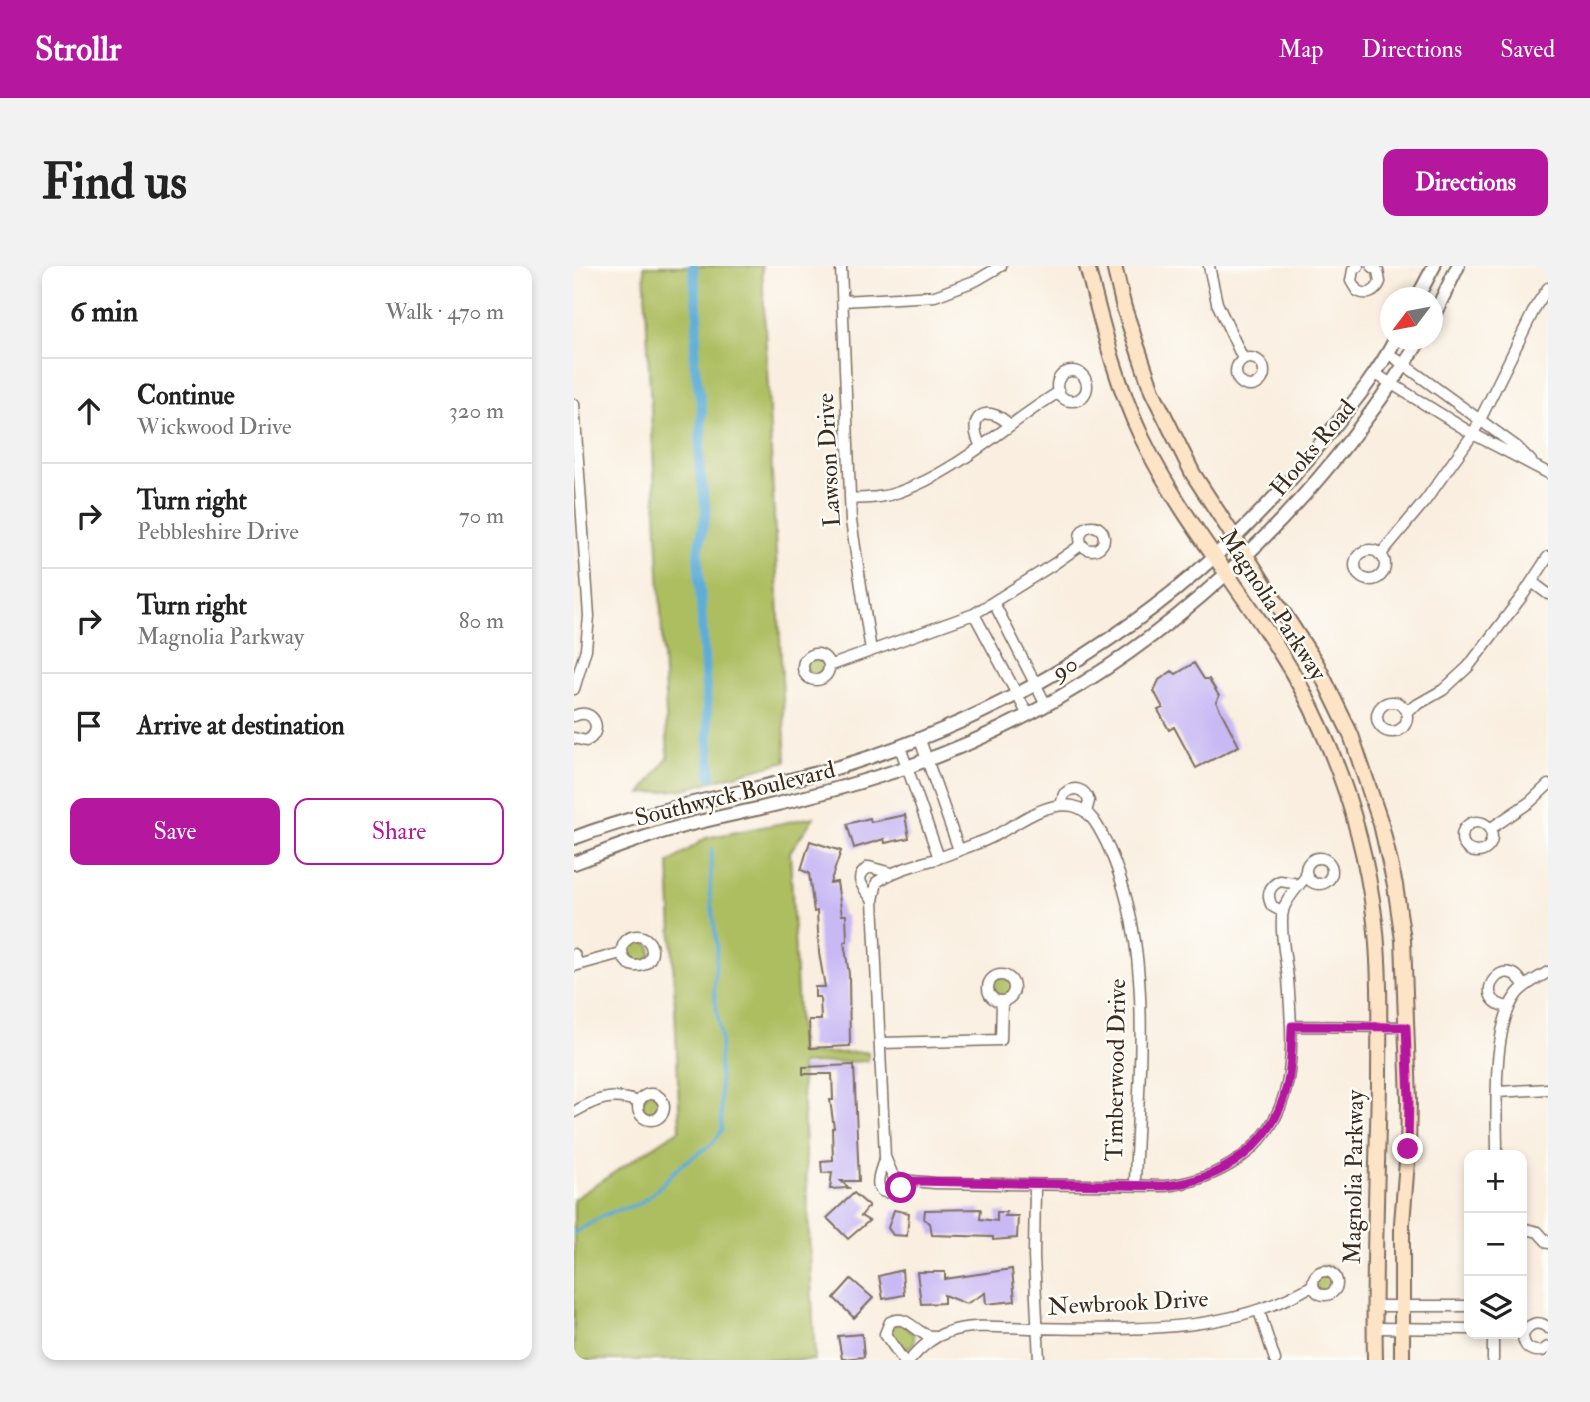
<!DOCTYPE html>
<html lang="en">
<head>
<meta charset="utf-8">
<style>
	:root { --surface:#fff; --page:#f2f2f2; --text:#222; --muted:#767676; --line:#e0e0e0; --accent:#b5179e }
	body { margin:0; font-family:"IM FELL Double Pica",serif; background:var(--page); color:var(--text) }
	.controls { position:absolute; right:21px; bottom:21px; display:grid; overflow:hidden; border-radius:14px; box-shadow:0 4px 10px #0003 }
	.controls button { width:63px; height:63px; display:grid; place-items:center; padding:0; border:0; border-bottom:2px solid var(--line); background:var(--surface); color:var(--text); font:35px sans-serif }
	.compass { position:absolute; left:806px; top:21px; width:63px; height:63px; border-radius:50%; background:var(--surface); box-shadow:0 4px 10px #0003; rotate:238deg }
	.stop { position:absolute; width:21px; height:21px; margin:-16px; border:5px solid #b5179e; border-radius:50%; background:#fff }
	.stop.end { background:#b5179e; border-color:#fff; box-shadow:0 2px 7px #0008 }
	.list { margin:0; padding:0; list-style:none }
	h2 { display:flex; justify-content:space-between; align-items:center; height:91px; margin:0; padding:0 28px; font-size:30px }
	h2 small { font-size:23px; font-weight:400; color:var(--muted) }
	.list li { display:grid; grid-template-columns:46px 1fr auto; gap:21px; align-items:center; box-sizing:border-box; height:105px; padding:0 28px; border-top:2px solid var(--line) }
	.list b { display:block; font-size:26px; white-space:nowrap }
	.list p { margin:0; font-size:23px; white-space:nowrap; color:var(--muted) }
	.list em { font-size:23px; font-style:normal; color:var(--muted) }
	.actions { display:flex; gap:14px; padding:21px 28px }
	.actions a { flex:1; padding:16px 0; border:2px solid var(--accent); border-radius:14px; text-align:center; font-size:24px; color:var(--accent) }
	.actions .main { background:var(--accent); color:#fff }
	.icon { flex:none; width:38px; height:38px; fill:none; stroke:currentColor; stroke-width:2; stroke-linecap:round; stroke-linejoin:round }
	.map { position:relative; flex:none; width:974px; height:1094px; overflow:hidden; border-radius:14px }
	header { display:flex; align-items:center; gap:42px; box-sizing:border-box; height:98px; padding:0 35px; background:var(--accent); color:#fff }
	header strong { font-size:33px }
	nav { display:flex; gap:38px; margin-inline-start:auto; font-size:24px }
	.intro { display:flex; align-items:center; justify-content:space-between; box-sizing:border-box; height:168px; padding:0 42px }
	h1 { margin:0; font-size:49px }
	.button { padding:18px 32px; border-radius:14px; background:var(--accent); color:#fff; font-size:24px; font-weight:700 }
	main { display:flex; gap:42px; padding:0 42px }
	aside { flex:1; background:var(--surface); border-radius:14px; box-shadow:0 4px 10px #0003 }
	.map>svg:first-child { display:block }
	.green { fill:#adbe61; stroke:#747440; stroke-width:2 }
	.lines { fill:none; stroke-linecap:round; stroke-linejoin:round }
	.stream { stroke:#5dadd7; stroke-width:3.5 }
	.canal { stroke:#5dadd7; stroke-width:10 }
	.building { fill:#c8b8f4 }
	.minor-casing { stroke:#7e6f62; stroke-width:13 }
	.tertiary-casing { stroke:#7e6f62; stroke-width:16 }
	.secondary-casing { stroke:#7e6f62; stroke-width:18 }
	.minor { stroke:#fff; stroke-width:10 }
	.tertiary { stroke:#fff; stroke-width:12 }
	.secondary { stroke:#fee4c6; stroke-width:14 }
	.route { stroke:#b5179e; stroke-width:9 }
	.labels { text-anchor:middle; dominant-baseline:central; stroke-width:5; stroke-linejoin:round; paint-order:stroke }
	.street-label { font-size:24px; fill:#3b2a1e; stroke:#fdfcf7 }
</style>
</head>
<body>
<header>
<strong>Strollr</strong>
<nav><a>Map</a><a>Directions</a><a>Saved</a></nav>
</header>
<div class="intro"><h1>Find us</h1><a class="button">Directions</a></div>
<main>
<aside>
<h2>6 min<small>Walk · 470 m</small></h2>
<ul class="list">
<li><svg class="icon" aria-label="ahead" viewBox="0 0 24 24"><path d="M12 20V5M6 11l6-6 6 6"/></svg><div><b>Continue</b><p>Wickwood Drive</p></div><em>320 m</em></li>
<li><svg class="icon" aria-label="right" viewBox="0 0 24 24"><path d="M7 20v-9h11M14 6l5 5-5 5"/></svg><div><b>Turn right</b><p>Pebbleshire Drive</p></div><em>70 m</em></li>
<li><svg class="icon" aria-label="right" viewBox="0 0 24 24"><path d="M7 20v-9h11M14 6l5 5-5 5"/></svg><div><b>Turn right</b><p>Magnolia Parkway</p></div><em>80 m</em></li>
<li><svg class="icon" aria-label="arrive" viewBox="0 0 24 24"><path d="M6 21V4h12l-3 4 3 4H6"/></svg><div><b>Arrive at destination</b></div></li>
</ul>
<div class="actions"><a class="main">Save</a><a>Share</a></div>
</aside>
<div class="map">
<svg width="974" height="1094" viewBox="0 0 974 1094">
	<rect width="100%" height="100%" fill="#fdfcf7"/>
	<filter id="ink" filterUnits="userSpaceOnUse"><feTurbulence type="fractalNoise" baseFrequency=".0143" numOctaves="2"/><feDisplacementMap in="SourceGraphic" scale="14" xChannelSelector="R" yChannelSelector="G"/><feConvolveMatrix kernelMatrix="1 2 1 2 8 2 1 2 1" color-interpolation-filters="sRGB"/></filter>
	<filter id="wash" filterUnits="userSpaceOnUse"><feTurbulence type="fractalNoise" baseFrequency=".00686" numOctaves="4" result="noise"/><feDisplacementMap in="SourceGraphic" scale="28" xChannelSelector="R" yChannelSelector="G"/><feGaussianBlur stdDeviation="1.57" result="paint"/><feColorMatrix in="noise" values="0 0 0 0 0 0 0 0 0 0 0 0 0 0 0 0 0 1.4 0 .05"/><feComposite in="paint" operator="in"/></filter>
	<g filter="url(#wash)">
		<rect width="100%" height="100%" fill="#f9eedf"/>
		<!-- green -->
		<path class="green" d="M70 0H188L212 495 110 523 67 528 94 491Z
			M232 398a13 13 0 1 1 26 0a13 13 0 1 1-26 0Z
			M240 551 216 586 226 788 294 786V795L227 798 241 1094H0V933L106 863 95 597 132 572Z
			M51 685a13 13 0 1 1 26 0a13 13 0 1 1-26 0Z
			M414 720a13 13 0 1 1 26 0a13 13 0 1 1-26 0Z
			M67 839a13 13 0 1 1 26 0a13 13 0 1 1-26 0Z
			M739 1013a13 13 0 1 1 26 0a13 13 0 1 1-26 0Z
			M323 1058H329L340 1069V1077L334 1082C326 1082 318 1073 316 1065Z"/>
		<g class="lines">
			<!-- stream -->
			<path class="stream" d="M0 967 32 948 65 938 78 928 107 899 138 878 148 864 145 799 147 772 140 724 143 679 136 627 138 583"/>
			<!-- canal -->
			<path class="canal" d="M119 0 124 50 120 94 128 143 125 197 132 245 124 287 137 510"/>
		</g>
		<g id="blocks">
			<!-- building -->
			<path class="building" d="M620 397 630 413H635L645 430 642 436 665 480 622 502 600 461 595 464 584 444 589 442 580 425 585 414 598 405 602 408Z
				M331 549 335 572 311 577 310 573 280 582 273 558 296 552 297 556Z
				M236 575 267 585 256 617 263 616 268 649H272L273 675 270 676 275 708 276 780 236 782 235 754H247L246 731H241V721H251L245 687 243 645 240 646 235 607 227 604Z
				M280 799 285 915H267L275 922 256 923 258 906 248 907 247 895 259 894 258 862H260L256 834H259L258 808H229V801Z
				M280 927 295 940 287 950 295 955 274 973 253 952Z
				M407 943 406 953 423 955V946H432L431 950H444L443 972 419 974V971L358 969 356 957 350 953 351 944Z
				M320 944 335 947 333 970 319 969 314 962Z
				M438 1003 441 1035 412 1038 411 1027 392 1038 370 1029V1037L347 1038 343 1006H371V1013Z
				M328 1004 330 1029 309 1033 305 1010Z
				M277 1013 299 1032 280 1052 260 1032Z
				M288 1068 290 1091 268 1093 264 1070Z"/>
		</g>
	</g>
	<g filter="url(#ink)">
		<use href="#blocks" fill-opacity="0" stroke="#7e6f62" stroke-width="2"/>
		<g class="lines">
			<!-- minor casing -->
			<g class="minor-casing">
				<path id="minor" d="M267 0 277 255 297 385
					M635 0 643 37 669 93
					M784 0 779 4 777 15 783 25C793 30 801 27 806 16L804 5 798 0
					M268 35 361 30 403 14 427 0
					M814 87 943 181 957 195
					M662 106a14 14 0 1 1 28 0a14 14 0 1 1-28 0Z
					M483 120a15 15 0 1 1 30 0a15 15 0 1 1-30 0Z
					M800 107 899 168 974 207
					M0 138 15 350 12 383 0 423
					M407 180C391 151 412 136 436 159
					M277 233C293 232 309 232 325 226 384 206 432 158 485 126
					M506 272a12 12 0 1 1 24 0a12 12 0 1 1-24 0Z
					M781 299a15 15 0 1 1 30 0a15 15 0 1 1-30 0Z
					M806 289 851 235 899 168 962 40 974 22
					M958 316 974 328
					M420 337 472 439
					M400 348 454 449
					M229 401a13 13 0 1 1 26 0a13 13 0 1 1-26 0Z
					M255 400 400 348 480 298 507 279
					M803 451a15 15 0 1 1 30 0a15 15 0 1 1-30 0Z
					M832 445 869 424 894 401 949 329 974 291
					M0 450C20 440 31 466 12 475L0 472
					M346 474 385 584
					M326 481 365 592
					M487 539 490 528C500 519 511 523 515 535L512 546
					M888 571a15 15 0 1 1 30 0a15 15 0 1 1-30 0Z
					M916 563 956 536 974 519
					M732 605a13 13 0 1 1 26 0a13 13 0 1 1-26 0Z
					M299 634C289 621 278 612 295 601L317 607
					M709 646 698 640C692 629 695 620 706 615L719 617 723 621
					M48 685a15 15 0 1 1 30 0a15 15 0 1 1-30 0Z
					M0 688 4 698
					M0 700 47 687
					M414 722a13 13 0 1 1 26 0a13 13 0 1 1-26 0Z
					M934 741C893 733 932 683 950 720
					M717 760 832 761
					M307 777 427 774 428 735
					M924 826 974 823
					M64 841a13 13 0 1 1 26 0a13 13 0 1 1-26 0Z
					M0 846C24 832 38 827 65 836
					M923 889C923 848 917 761 943 728 951 718 963 713 974 706
					M311 892C307 902 295 930 318 926 325 925 332 918 338 915
					M561 918C564 805 582 684 533 578 525 562 517 544 499 540 469 534 438 563 412 574 395 580 379 587 362 593 341 599 321 604 303 616L299 634 311 891 319 910 327 914 361 917 591 920C619 917 642 909 665 893 726 849 719 780 714 713 712 694 705 662 709 644 713 631 725 620 733 609
					M461 919 460 991 465 1094
					M948 962 964 966 974 977
					M739 1017a12 12 0 1 1 24 0a12 12 0 1 1-24 0Z
					M800 1040H895
					M685 1045 701 1094
					M801 1062 895 1063
					M974 1062C964 1053 953 1058 949 1070 950 1081 956 1086 968 1085L974 1081
					M329 1094 311 1068 316 1056C335 1046 342 1072 362 1070
					M336 1094C346 1082 358 1071 374 1066 399 1057 432 1062 459 1062 553 1063 655 1070 739 1019
					M919 1094V1068"/>
			</g>
			<!-- tertiary casing -->
			<g class="tertiary-casing">
				<path id="tertiary" d="M843 32 860 0
					M858 53 884 0
					M0 572C90 538 184 526 275 498 465 438 627 329 751 172 776 141 803 109 821 74
					M0 597C25 588 49 578 75 570 110 558 147 551 183 543 234 531 285 518 336 500 550 426 727 264 846 74"/>
			</g>
			<!-- secondary casing -->
			<g class="secondary-casing">
				<path id="secondary" d="M513 0C528 58 542 117 568 172 617 274 700 356 746 460 774 521 793 590 801 656 807 710 805 765 805 819 803 911 799 1003 801 1094
					M540 0 550 42 578 125 619 208 743 399 777 469 807 558 821 619 829 674 835 834 834 883 828 957V1094"/>
			</g>
			<!-- minor -->
			<use href="#minor" class="minor"/>
			<!-- tertiary -->
			<use href="#tertiary" class="tertiary"/>
			<!-- secondary -->
			<use href="#secondary" class="secondary"/>
		</g>
	</g>
	<g class="lines" filter="url(#ink)">
		<!-- route -->
		<path class="route" d="M327 922 338 915 591 920C649 914 699 879 713 820 718 801 717 780 718 760L832 761 835 834 834 883"/>
	</g>
	<g class="labels">
		<!-- street labels -->
		<g class="street-label">
			<text transform="translate(739 182) rotate(-50)">Hooks Road</text>
			<text transform="translate(255 194) rotate(-93)">Lawson Drive</text>
			<text transform="translate(699 339) rotate(57)">Magnolia Parkway</text>
			<text transform="translate(491 402) rotate(-32)">90</text>
			<text transform="translate(161 528) rotate(-14)">Southwyck Boulevard</text>
			<text transform="translate(542 804) rotate(-89)">Timberwood Drive</text>
			<text transform="translate(780 911) rotate(-89)">Magnolia Parkway</text>
			<text transform="translate(554 1037) rotate(-3)">Newbrook Drive</text>
		</g>
	</g>
</svg>
<div class="controls">
<button>+</button>
<button>−</button>
<button><svg class="icon" aria-label="layers" viewBox="0 0 24 24"><path d="M12 4l9 5-9 5-9-5zM3 14l9 5 9-5"/></svg></button>
</div>
<svg class="compass" viewBox="-18 -18 36 36"><path d="M0-13l5 13h-10z" fill="#e53935"/><path d="M0 13l5-13h-10z" fill="#767676"/></svg>
<div class="stop" style="left:327px;top:922px"></div>
<div class="stop end" style="left:834px;top:883px"></div>
</div>
</main>
</body>
</html>
